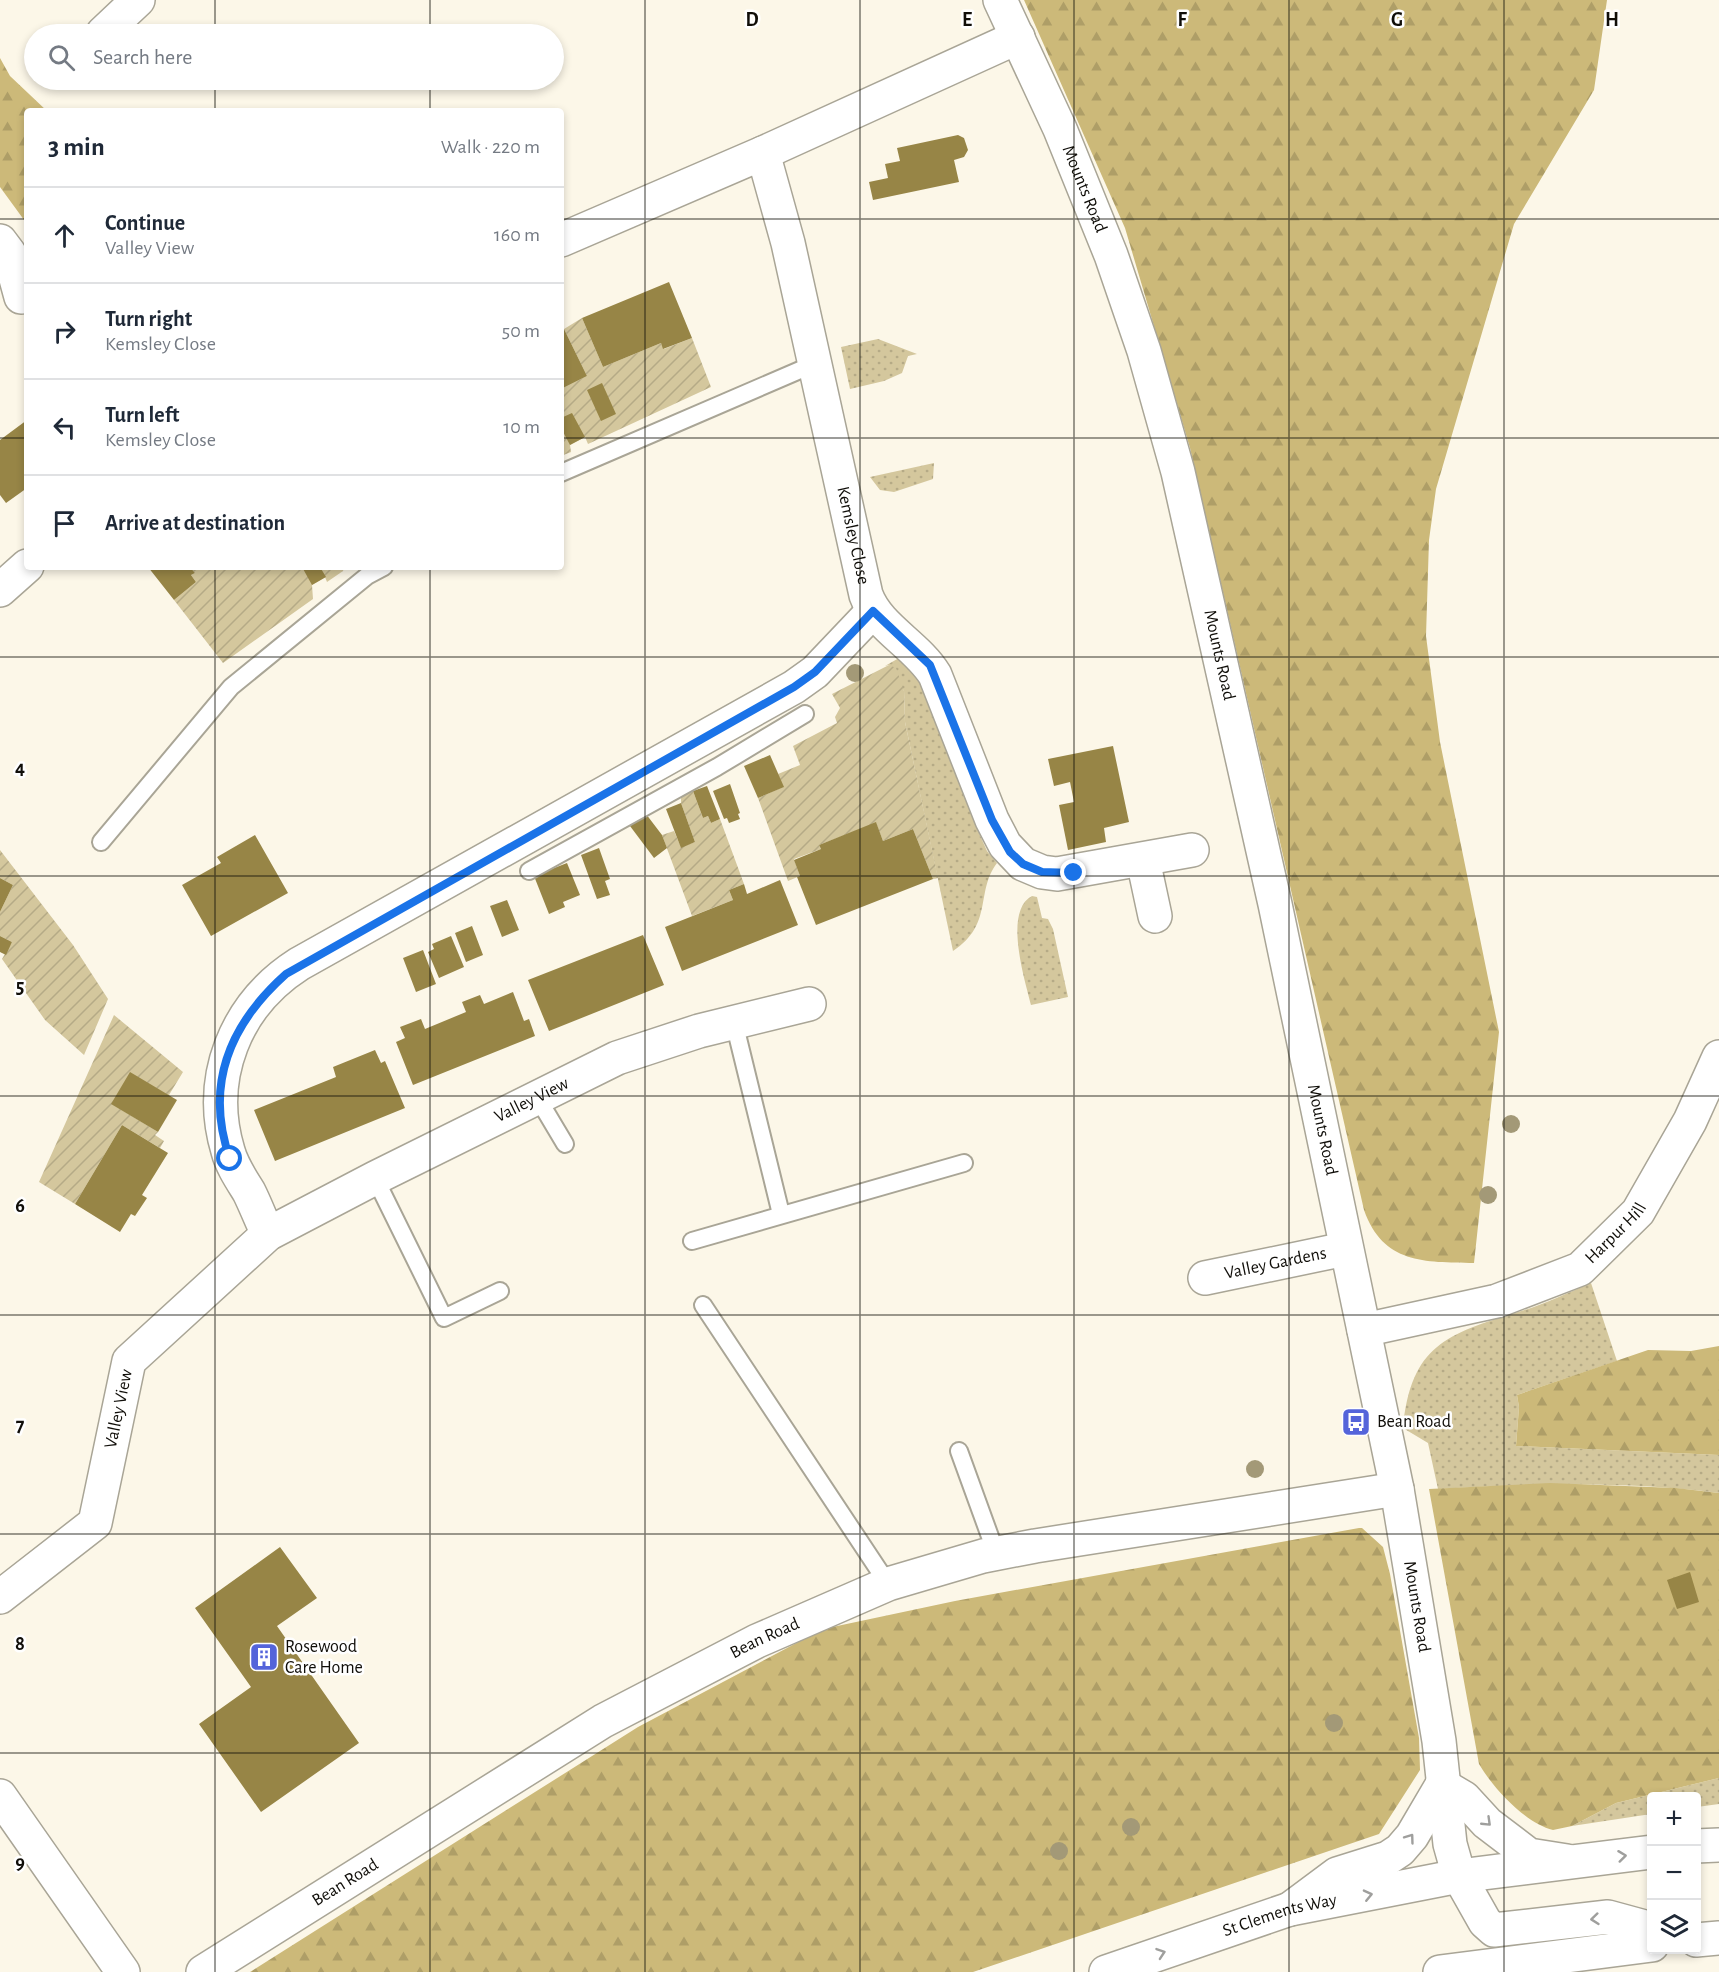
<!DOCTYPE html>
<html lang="en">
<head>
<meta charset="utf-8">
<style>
	:root { --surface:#fff; --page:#f2f2f3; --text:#1f2937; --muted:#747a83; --line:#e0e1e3 }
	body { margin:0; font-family:"Alegreya Sans",sans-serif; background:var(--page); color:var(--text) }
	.controls { position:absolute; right:18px; bottom:18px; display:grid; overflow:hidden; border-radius:6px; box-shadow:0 3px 9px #0003 }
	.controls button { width:54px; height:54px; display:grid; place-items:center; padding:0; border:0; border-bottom:2px solid var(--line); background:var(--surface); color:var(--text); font:30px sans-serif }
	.stop { position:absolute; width:18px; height:18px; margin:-14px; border:4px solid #1a73e8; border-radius:50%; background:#fff }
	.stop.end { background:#1a73e8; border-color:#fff; box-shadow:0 2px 6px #0008 }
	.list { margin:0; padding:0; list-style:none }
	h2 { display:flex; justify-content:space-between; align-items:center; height:78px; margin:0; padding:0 24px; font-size:26px }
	h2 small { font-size:20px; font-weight:400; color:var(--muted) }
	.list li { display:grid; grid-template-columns:39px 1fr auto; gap:18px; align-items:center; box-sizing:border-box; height:96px; padding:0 24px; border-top:2px solid var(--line) }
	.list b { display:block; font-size:22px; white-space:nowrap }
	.list p { margin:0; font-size:20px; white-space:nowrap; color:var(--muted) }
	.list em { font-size:20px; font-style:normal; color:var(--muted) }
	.icon { flex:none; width:33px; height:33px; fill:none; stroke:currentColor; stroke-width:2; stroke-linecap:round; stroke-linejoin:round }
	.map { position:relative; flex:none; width:1719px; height:1972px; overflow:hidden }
	.search { position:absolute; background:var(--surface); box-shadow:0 3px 9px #0003; left:24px; top:24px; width:540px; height:66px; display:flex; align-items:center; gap:15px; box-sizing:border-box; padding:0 21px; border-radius:33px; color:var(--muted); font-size:22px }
	.panel { position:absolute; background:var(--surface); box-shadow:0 3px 9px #0003; left:24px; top:108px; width:540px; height:462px; border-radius:6px }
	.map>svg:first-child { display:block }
	.grass { fill:url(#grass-dots) }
	.forest { fill:url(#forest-firs) }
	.garden { fill:url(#garden-furrows) }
	.building { fill:#978546 }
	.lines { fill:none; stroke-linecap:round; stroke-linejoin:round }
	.service-casing { stroke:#a9a596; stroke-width:20 }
	.minor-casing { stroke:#a9a596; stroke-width:36 }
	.secondary-casing { stroke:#a9a596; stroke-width:36 }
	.service { stroke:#fff; stroke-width:16 }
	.minor { stroke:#fff; stroke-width:33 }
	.secondary { stroke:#fff; stroke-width:33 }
	.tree { fill:#a39977 }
	.oneway { stroke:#9f9f9d }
	.route { stroke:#1a73e8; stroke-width:8 }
	.grid { fill:none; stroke:#100e09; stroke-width:1.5; stroke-opacity:0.55 }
	.labels { text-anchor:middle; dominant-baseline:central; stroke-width:5; stroke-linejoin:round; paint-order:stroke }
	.street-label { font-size:18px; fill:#100e09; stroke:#fff }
	.poi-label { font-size:18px; fill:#100e09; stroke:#fff; text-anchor:start }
	.grid-label { font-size:20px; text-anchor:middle; font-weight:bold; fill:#100e09; stroke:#fff; stroke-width:5; stroke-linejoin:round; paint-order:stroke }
</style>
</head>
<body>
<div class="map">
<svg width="1719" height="1972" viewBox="0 0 1719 1972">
	<defs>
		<pattern id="grass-dots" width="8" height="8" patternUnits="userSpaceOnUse" patternTransform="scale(1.5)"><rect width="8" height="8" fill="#d4c79d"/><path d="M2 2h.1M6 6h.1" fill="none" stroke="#b5aa86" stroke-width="1.8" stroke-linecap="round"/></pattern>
		<pattern id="forest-firs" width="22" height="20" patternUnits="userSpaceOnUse" patternTransform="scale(1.5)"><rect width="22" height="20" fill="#ccb979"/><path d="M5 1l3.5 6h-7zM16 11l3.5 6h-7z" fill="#ae9e67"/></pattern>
		<pattern id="garden-furrows" width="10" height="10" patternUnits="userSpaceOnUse" patternTransform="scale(1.5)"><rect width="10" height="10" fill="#d4c79d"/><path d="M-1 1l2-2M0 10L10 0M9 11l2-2" fill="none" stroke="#b5aa86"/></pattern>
	</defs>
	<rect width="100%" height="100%" fill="#fcf7e8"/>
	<!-- grass -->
	<path class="grass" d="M878 339 917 354 908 356 902 373 884 381 850 389 841 347Z
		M934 463 933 479 894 492 880 490 870 477Z
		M899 658 912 665 934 710 975 824 987 851 997 863C975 892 994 924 953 951L905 722 904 691 889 665 885 666Z
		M1032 896 1037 897 1042 918 1048 919 1053 929 1068 997 1031 1005C1025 980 1003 911 1032 896Z
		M1591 1283 1617 1361 1517 1395 1519 1407 1516 1446 1719 1455V1493C1625 1481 1532 1484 1438 1489L1428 1443 1403 1428C1411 1345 1447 1334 1518 1312 1543 1305 1567 1293 1591 1283Z
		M1719 1778V1804L1697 1807 1696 1796H1652L1651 1814 1572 1826 1616 1803Z"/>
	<!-- forest -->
	<path class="forest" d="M1024 0H1607L1594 90 1514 224 1436 489 1429 540 1426 636 1440 742 1499 1032 1474 1263C1424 1262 1383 1264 1364 1210L1190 448 1125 228Z
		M0 58 10 76 47 111H27V224L0 187Z
		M1719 1346V1455L1516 1446 1519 1407 1517 1395 1648 1350 1691 1351Z
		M1550 1483 1676 1488 1719 1493V1778L1616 1803 1572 1826 1553 1830C1525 1823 1493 1788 1479 1764L1429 1489Z
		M1359 1528H1362L1383 1547 1390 1574 1419 1738 1420 1770 1379 1834 973 1972H250L638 1727 823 1629 955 1601Z"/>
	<!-- garden -->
	<path class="garden" d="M582 318 603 367 661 343 664 349 692 338 711 387 588 444 585 437 570 445 571 452 561 456V389L587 376 564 329Z
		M190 567H344L343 571 327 582 325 577 312 585 313 599 223 663 174 600 196 582 191 575 195 573Z
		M889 665 896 668 904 691 905 722 938 878 933 879 913 829 883 841 876 823 819 845 821 849 794 859 800 876 788 881 758 798 783 787 778 774 800 765 793 746 837 723 835 717 840 708 832 694Z
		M693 791 703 818 708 816 711 823 720 819 744 884 729 890 733 900 692 916 662 835 674 831 681 847 695 842 681 803V796Z
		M0 850 73 945 108 999 84 1055 45 1020 2 959 12 942 0 936V912L13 885 0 878Z
		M114 1015 183 1072 169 1095 112 1104 158 1132 155 1135 164 1141 160 1148 122 1125 75 1204 39 1182Z"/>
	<!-- building -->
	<path class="building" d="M958 135 964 138 968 150 964 157 954 160 959 182 873 200 869 182 888 178 885 164 900 161 897 148Z
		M669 282 692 338 663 349 661 343 603 367 582 318Z
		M564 329 587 376 561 389V330Z
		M602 383 616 414 601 421 587 390Z
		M572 413 585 437 570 445 561 428V418Z
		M27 420V488L6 503 0 495V440Z
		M148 567H190L195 573 191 575 196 582 174 600Z
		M302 567H320L326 577 312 585Z
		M1113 746 1129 822 1104 828 1106 842 1068 850 1059 805 1074 802 1070 782 1054 786 1048 759Z
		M770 755 784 787 758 798 744 766Z
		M730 784 740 813 738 814 740 819 729 823 727 818 724 819 713 791Z
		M707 786 720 819 711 823 708 816 703 818 693 791Z
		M681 803 695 842 681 848 666 809Z
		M646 814 662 835 667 848 654 858 630 826Z
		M876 822 883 841 913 829 933 879 816 925 797 877 800 876 794 860 821 849 819 845Z
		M255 835 288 893 211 936 182 885 221 863 217 857Z
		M599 848 610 879 605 881 610 895 597 899 581 855Z
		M567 863 580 895 563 902 565 907 549 914 534 876Z
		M0 878 13 885 0 912Z
		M780 880 798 925 682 971 665 927 733 900 729 890 744 884 747 894Z
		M507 900 519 930 502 937 490 906Z
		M472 926 483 955 466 962 455 933Z
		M643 935 664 985 549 1031 528 980Z
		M0 936 12 942 6 955 0 952Z
		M451 936 464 967 439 978 428 952 434 949 432 944Z
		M423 950 436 984 416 992 403 958Z
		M513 992 524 1021 529 1019 535 1036 413 1085 396 1042 405 1038 400 1027 421 1019 425 1029 466 1012 462 1002 480 995 484 1004Z
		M375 1050 381 1063 385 1061 405 1108 275 1161 254 1110 336 1077 333 1067Z
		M130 1072 177 1100 158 1132 111 1104Z
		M122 1125 168 1153 142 1195 147 1198 135 1216 131 1214 120 1232 75 1204Z
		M280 1547 317 1598 277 1626 359 1743 261 1812 199 1724 251 1687 195 1608Z
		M1690 1572 1699 1602 1677 1609 1667 1580Z"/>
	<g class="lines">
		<!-- service casing -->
		<g class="service-casing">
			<path id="service" d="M561 473 814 364
				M101 842 231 687 367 576 384 567
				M529 871 717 767 805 714
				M734 1022 781 1214
				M537 1097 565 1144
				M375 1178 444 1318 500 1291
				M692 1241 964 1163
				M703 1305 888 1584
				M959 1451 996 1553"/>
		</g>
		<!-- minor casing -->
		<g class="minor-casing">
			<g id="minor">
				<path id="s1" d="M1000 0 1060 129 1111 255 1144 351 1178 472 1275 904 1397 1489 1439 1741 1450 1844 1459 1876"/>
				<path d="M103 33 138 0"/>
				<path id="s2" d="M763 153 788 243 866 595C878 628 917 645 935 675L992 820 1005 845 1023 864 1042 872 1057 874 1192 850"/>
				<path d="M561 240 763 153 1018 37"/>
				<path d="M0 241 9 253 21 297"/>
				<path d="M0 590 27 566"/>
				<path d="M1143 860 1155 916"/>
				<path d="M268 1234C261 1220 256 1206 249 1192 241 1179 232 1166 228 1151 206 1078 235 1005 299 964L794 687 815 672 873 611"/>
				<path id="s3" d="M1205 1278 1345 1249"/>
				<path id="s4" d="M1364 1330 1497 1301 1580 1269 1638 1212 1690 1121 1719 1057"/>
				<path id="s5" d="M0 1597 95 1523 129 1361 268 1234 375 1178 617 1058 699 1031 809 1004"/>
				<path d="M1442 1785 1464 1798 1487 1823 1529 1855 1567 1861"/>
				<path d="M0 1796 123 1972"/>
				<path d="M1290 1909 1337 1874 1388 1858 1400 1850 1412 1836 1442 1785"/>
				<path id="s6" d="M203 1972 603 1721 757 1641 888 1584 983 1556 1035 1546 1397 1489"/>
			</g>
		</g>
		<!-- secondary casing -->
		<g class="secondary-casing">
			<g id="secondary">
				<path d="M1696 1846 1719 1845"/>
				<path d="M1459 1876 1485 1922 1494 1930 1608 1917 1652 1929"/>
				<path d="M1696 1940 1719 1938"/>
				<path id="s7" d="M1106 1972 1290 1909 1459 1876 1652 1852"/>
				<path d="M1440 1972 1652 1945"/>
			</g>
		</g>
		<!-- service -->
		<use href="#service" class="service"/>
		<!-- minor -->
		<use href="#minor" class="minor"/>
		<!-- secondary -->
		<use href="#secondary" class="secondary"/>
	</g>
	<!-- trees -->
	<g class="tree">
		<circle cx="855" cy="673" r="9"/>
		<circle cx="1511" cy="1124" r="9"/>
		<circle cx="1488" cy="1195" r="9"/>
		<circle cx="1255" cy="1469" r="9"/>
		<circle cx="1334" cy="1723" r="9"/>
		<circle cx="1131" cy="1827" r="9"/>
		<circle cx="1059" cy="1851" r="9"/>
	</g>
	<!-- one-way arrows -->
	<defs><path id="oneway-chevron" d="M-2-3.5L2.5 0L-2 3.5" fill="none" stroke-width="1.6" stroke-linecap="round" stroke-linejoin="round" transform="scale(1.5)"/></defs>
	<g class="oneway">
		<use href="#oneway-chevron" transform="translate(1487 1822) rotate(44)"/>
		<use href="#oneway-chevron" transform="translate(1410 1838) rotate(-54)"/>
		<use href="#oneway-chevron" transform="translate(1622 1856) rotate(-7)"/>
		<use href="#oneway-chevron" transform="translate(1368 1895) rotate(-13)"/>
		<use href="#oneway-chevron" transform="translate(1595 1919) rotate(174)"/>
		<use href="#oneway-chevron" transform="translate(1161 1953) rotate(-19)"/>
	</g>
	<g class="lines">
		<!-- route -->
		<path class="route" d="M230 1159C204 1085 230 1024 286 974L794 687 815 672 873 611 930 665 992 820 1010 852 1023 864 1042 872 1074 873"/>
	</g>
	<!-- grid -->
	<path class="grid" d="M215 0V34M430 0V34M645 0V1972M860 0V1972M1074 0V1972M1289 0V1972M1504 0V1972M215 80V111M430 80V111M0 219H27M561 219H1719M0 438H27M561 438H1719M215 567V1972M430 567V1972M0 657H1719M0 876H1719M0 1096H1719M0 1315H1719M0 1534H1719M0 1753H1719"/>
	<!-- icons -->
	<defs>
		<g id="bus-square" transform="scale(1.5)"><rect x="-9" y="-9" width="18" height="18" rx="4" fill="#5464da" stroke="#fff"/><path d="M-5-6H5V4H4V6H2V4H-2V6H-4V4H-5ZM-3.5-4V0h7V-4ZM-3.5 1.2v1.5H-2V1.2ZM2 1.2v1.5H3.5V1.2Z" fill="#fff"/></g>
		<g id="building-square" transform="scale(1.5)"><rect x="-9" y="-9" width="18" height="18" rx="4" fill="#5464da" stroke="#fff"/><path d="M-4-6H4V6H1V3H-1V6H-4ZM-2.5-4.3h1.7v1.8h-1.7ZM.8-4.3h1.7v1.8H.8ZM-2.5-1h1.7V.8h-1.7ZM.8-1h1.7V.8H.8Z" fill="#fff"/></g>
	</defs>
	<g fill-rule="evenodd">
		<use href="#bus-square" x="1356" y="1422"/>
		<use href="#building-square" x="264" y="1657"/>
	</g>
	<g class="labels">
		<!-- street labels -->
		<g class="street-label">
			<text stroke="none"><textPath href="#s1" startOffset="207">Mounts Road</textPath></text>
			<text stroke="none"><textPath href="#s2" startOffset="393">Kemsley Close</textPath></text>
			<text stroke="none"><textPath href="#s1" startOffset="693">Mounts Road</textPath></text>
			<text stroke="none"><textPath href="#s5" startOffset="770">Valley View</textPath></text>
			<text stroke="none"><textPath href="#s1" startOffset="1179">Mounts Road</textPath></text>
			<text stroke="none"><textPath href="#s4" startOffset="276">Harpur Hill</textPath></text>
			<text stroke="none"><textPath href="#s3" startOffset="72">Valley Gardens</textPath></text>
			<text stroke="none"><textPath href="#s5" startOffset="237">Valley View</textPath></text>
			<text stroke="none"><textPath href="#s1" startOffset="1665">Mounts Road</textPath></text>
			<text stroke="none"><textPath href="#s6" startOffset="654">Bean Road</textPath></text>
			<text stroke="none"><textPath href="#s6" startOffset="168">Bean Road</textPath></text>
			<text stroke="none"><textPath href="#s7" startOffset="183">St Clements Way</textPath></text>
		</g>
		<!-- poi labels -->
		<g class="poi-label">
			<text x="1377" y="1422">Bean Road</text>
			<text x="285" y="1647">Rosewood<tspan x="285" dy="21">Care Home</tspan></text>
		</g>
	</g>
	<g class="grid-label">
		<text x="752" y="26">D</text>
		<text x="967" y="26">E</text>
		<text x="1182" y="26">F</text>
		<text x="1397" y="26">G</text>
		<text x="1612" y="26">H</text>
		<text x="20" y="774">4</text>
		<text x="20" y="993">5</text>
		<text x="20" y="1212">6</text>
		<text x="20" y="1431">7</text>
		<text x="20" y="1650">8</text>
		<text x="20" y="1869">9</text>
	</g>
</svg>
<div class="controls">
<button>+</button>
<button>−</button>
<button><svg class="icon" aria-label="layers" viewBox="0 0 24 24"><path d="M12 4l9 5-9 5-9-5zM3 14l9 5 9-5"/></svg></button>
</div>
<div class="stop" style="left:230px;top:1159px"></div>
<div class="stop end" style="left:1074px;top:873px"></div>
<div class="search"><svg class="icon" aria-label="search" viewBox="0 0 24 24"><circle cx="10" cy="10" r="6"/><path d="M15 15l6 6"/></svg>Search here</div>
<section class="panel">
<h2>3 min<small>Walk · 220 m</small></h2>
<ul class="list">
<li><svg class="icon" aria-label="ahead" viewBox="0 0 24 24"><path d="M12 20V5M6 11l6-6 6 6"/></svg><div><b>Continue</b><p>Valley View</p></div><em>160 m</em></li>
<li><svg class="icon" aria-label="right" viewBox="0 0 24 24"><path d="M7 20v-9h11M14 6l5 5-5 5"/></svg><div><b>Turn right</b><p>Kemsley Close</p></div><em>50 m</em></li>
<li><svg class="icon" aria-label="left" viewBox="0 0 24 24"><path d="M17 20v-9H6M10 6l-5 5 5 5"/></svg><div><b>Turn left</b><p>Kemsley Close</p></div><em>10 m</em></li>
<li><svg class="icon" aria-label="arrive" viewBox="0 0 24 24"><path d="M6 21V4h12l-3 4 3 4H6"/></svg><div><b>Arrive at destination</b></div></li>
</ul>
</section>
</div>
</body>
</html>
